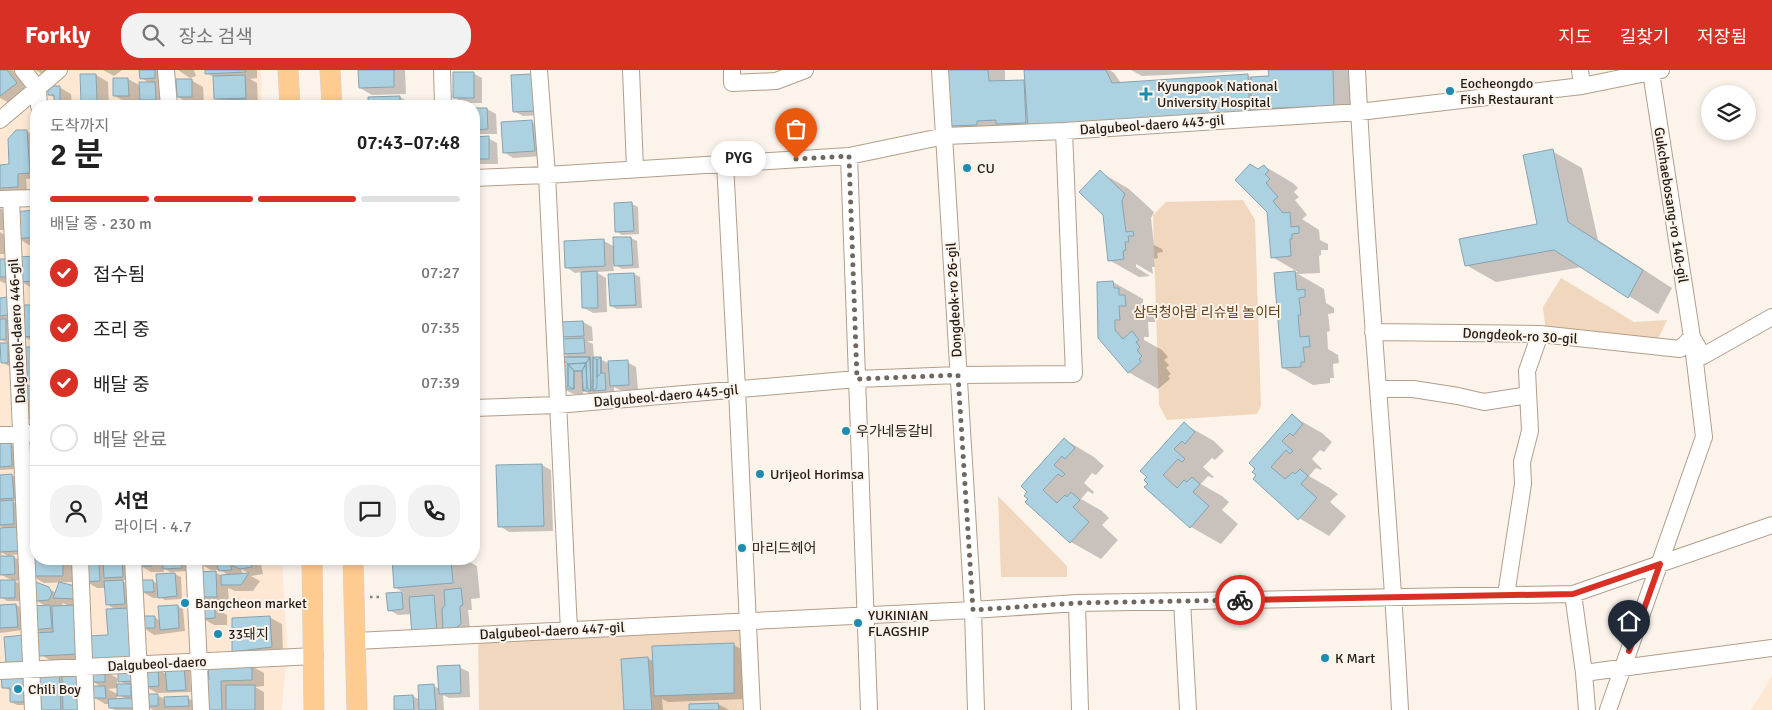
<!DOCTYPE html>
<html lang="ko">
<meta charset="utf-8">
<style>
body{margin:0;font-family:Signika,"Noto Sans KR",sans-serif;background:#f2f2f2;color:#222;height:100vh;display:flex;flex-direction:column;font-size:19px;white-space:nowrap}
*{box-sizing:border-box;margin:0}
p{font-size:16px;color:#767676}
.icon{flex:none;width:28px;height:28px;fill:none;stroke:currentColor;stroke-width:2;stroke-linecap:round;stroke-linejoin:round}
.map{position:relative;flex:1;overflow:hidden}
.sheet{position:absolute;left:30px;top:30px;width:450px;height:465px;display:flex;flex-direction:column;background:#fff;border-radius:20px;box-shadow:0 2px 8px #0003}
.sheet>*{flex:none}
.buttons{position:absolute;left:1701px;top:15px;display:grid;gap:10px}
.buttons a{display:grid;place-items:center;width:55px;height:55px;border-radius:50%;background:#fff;box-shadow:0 2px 8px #0003;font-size:25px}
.pin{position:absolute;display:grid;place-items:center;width:42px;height:42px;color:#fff;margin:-51px -21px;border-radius:50% 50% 50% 0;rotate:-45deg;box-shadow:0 0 5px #0007}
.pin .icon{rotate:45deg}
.courier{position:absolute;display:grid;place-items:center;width:50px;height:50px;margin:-25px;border:4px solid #d93025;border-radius:50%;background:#fff;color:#222;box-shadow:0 1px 6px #0007}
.bubble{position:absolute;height:35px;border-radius:18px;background:#fff;box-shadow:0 2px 8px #0003;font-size:16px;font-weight:600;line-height:35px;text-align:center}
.headline em{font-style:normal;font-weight:600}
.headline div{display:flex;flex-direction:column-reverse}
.headline{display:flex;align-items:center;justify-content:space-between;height:85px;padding:0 20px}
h1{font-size:32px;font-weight:600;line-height:38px}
.bar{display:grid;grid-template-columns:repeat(4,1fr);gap:8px 5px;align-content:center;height:60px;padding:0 20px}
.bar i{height:6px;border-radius:4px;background:#e0e0e0}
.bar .selected{background:#d93025}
.bar p{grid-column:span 4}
.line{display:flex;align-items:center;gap:12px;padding:0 20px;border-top:1px solid #e0e0e0}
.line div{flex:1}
.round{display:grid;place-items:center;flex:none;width:52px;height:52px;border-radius:20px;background:#f2f2f2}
ol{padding:0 20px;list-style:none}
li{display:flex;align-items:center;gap:15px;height:55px}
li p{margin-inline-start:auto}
li .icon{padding:5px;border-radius:50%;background:#d93025;color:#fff;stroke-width:4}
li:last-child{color:#767676}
li i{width:28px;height:28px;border:2px solid #e0e0e0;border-radius:50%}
header{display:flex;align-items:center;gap:30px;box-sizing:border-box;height:70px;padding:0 25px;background:#d93025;color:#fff}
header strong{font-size:24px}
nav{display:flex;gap:28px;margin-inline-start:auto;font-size:18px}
.search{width:350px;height:45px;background:#f2f2f2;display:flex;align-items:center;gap:12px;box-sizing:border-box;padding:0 18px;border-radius:20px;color:#767676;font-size:19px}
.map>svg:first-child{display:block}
.built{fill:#fee8d3}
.green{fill:#f1d7bd}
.shadow{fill:#0003;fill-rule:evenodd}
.building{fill:#acd1e1;stroke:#87a3b0}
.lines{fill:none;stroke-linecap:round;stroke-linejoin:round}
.minor-casing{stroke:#b29e8a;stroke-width:18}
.major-casing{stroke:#d3d2d0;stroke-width:21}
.path{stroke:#887f78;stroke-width:2.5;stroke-dasharray:2.5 4;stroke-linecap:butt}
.minor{stroke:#fff;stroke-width:16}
.major{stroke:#fecb91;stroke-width:20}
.done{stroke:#706760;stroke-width:5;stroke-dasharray:0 9}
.route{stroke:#d93025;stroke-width:6}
.poi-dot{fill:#1d8cb1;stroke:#fcf3eb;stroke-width:2}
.labels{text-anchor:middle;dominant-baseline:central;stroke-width:4;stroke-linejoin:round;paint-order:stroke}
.poi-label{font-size:14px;fill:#241c15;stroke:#fcf3eb;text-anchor:start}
.street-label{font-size:14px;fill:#241c15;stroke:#fcf3eb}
.park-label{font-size:14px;fill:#644016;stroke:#fcf3eb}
</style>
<header>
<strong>Forkly</strong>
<div class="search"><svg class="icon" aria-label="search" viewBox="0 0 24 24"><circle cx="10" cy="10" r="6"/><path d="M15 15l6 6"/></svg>장소 검색</div>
<nav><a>지도</a><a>길찾기</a><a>저장됨</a></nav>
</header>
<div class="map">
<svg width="1772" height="640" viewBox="0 0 1772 640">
<rect width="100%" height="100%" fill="#fcf3eb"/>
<path class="built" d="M0,0h261l1,36h-226v453h246l5,87 -5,64h-282z
M1772,606v34h-21z"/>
<path class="green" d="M1243,130l12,20 6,186 -4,8 -90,6 -8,-15 -6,-190 13,-13z
M1561,208l73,44 33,-2 -9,19 -112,-5 -3,-27z
M998,426l69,70v11h-66z
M748,551l4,89h-273l-1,-75z"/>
<path class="shadow" d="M0,0h13l15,20 -17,14 -11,-6z
M35,0h32l-10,8 -9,-1z
M103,0h19l-8,6z
M140,0h26l1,14 -10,1 10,5 1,16h-36l18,-1 -9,-6v3l-14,1 -12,-7 13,-17 13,7 9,-3 -9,-5z
M178,0h16l2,6 -6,2z
M206,0h51v8l-7,1 7,4 1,21h-5l3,2h-49v-4h13l-5,-4 -1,-21 -8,-4z
M360,0h45l1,24 -34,1 -12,-7z
M949,0h56v12l18,-1 3,2 -1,-13h85l4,3 7,10 126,-8 6,3 17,-1v-7l-128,6 -11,-6h216l2,1 2,44 -382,21 -18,-10z
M473,3l9,5v25h-18l-10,-6z
M96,5l12,7 1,24h-19l-8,-5z
M532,5l11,40 -20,1 -9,-5z
M191,10l12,7 1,16 -14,1 -12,-7z
M59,17l12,7 1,12h-29v-5l9,-1 4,2v-4l-7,-3z
M400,27l12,7v2h-43v-8z
M474,39h13l9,5 1,20h-23z
M532,52l9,5 2,29 -30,2 -9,-6z
M26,61l10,5v42l-10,1 1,13 -27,1v-27l11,-1z
M474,68h14l9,5 1,21h-21l-3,-2z
M1552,81l30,17 16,72 74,48 -14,26 -76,-47 -86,15 -30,-17 72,-41z
M1264,96l29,17 5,5 -4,4 5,5 -4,3 12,15 -5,4 17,11 1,10 8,4v6h-7v5l-2,1 1,17 -22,1 26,15 2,14 8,5v5l-6,1 2,17 -3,1 1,17 10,6 1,8 -6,1 1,14h-4v5l-17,2 -30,-17 -8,-94 23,-2 -26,-15 -4,-46 -10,-40z
M1100,102l29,17 25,23 -3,6 3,27 8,4 1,3 -6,1 1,5 -4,1 1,8h-3l1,7 -17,-10v3l14,9 -11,1 -30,-17z
M632,134l6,3 1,27 -17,1 -6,-4z
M0,138l6,4v18h-6z
M36,141v33l-7,1 -12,-7 -1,-25z
M0,162l6,4 1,18h-7z
M631,168l6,3 2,27 -17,1 -9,-5 1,7 -18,1 10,6 1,34 -14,1 -9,-5 -2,-36 -7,1 -9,-6 38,-26 11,6 -1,-8z
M36,187v31h-4l-14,-8v3h-14l-4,-2v-21h5l14,8z
M634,204l6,3 2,31 -25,1 -6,-3z
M1113,212l30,17v4l5,3v3l7,4v9h-7l1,15h-5v3l18,10 6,7 -4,3 5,5 -3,3 5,6 -3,2 2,3 -12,10 -30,-17 -28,-35z
M0,229h7l12,7h13l4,2v35l-14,-7 -8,33 -12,-7v-5l-2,-2v-11h9l-9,-5z
M583,252l9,5 1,14h-6l6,3 1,15h6l10,5 17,-2 9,5 2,23h-18l-6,-3v8h-10l-4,-2v3h-7l-10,-6v4h-10l-9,-5 7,-31 -8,-4 5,-14 -6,-4z
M34,278l2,1v36l-12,-7z
M36,317v36l-10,-6 -1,-29z
M1292,346l30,17 10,9 -8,10 -4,-2 -8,9 10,10 -1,1 -5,-2 -7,8 21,12 8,6 -8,8 16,14 -17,20 -30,-18 -45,-39z
M1184,354l30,17 10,10 -9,9 -3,-2 -9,9 11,10 -1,1 -5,-2 -7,8 21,12 7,6 -7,8 16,14 -17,20 -30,-17 -45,-40z
M36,368v86l-6,-3 -1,-20 5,-16 -7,-4 8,-16 -8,-5z
M1064,369l30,18 10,9 -8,9 -4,-2 -8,10 10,9 -1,2 -5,-3 -7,8 21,12 7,7 -7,7 16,15 -17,19 -30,-17 -45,-40 3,-3v-7z
M0,374h10l6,3 2,22 -18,1z
M542,395l9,5 2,61 -44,1 -9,-6z
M12,405l6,4 1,22h-7l6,3 2,22 -6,1 8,5 2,22 -14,1 16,9v16l-12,1 7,3 -1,17h-13l-6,-4 12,-16 -13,-7v-16l10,-1 -9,-5 1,3h-2v-25l5,-1 -5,-3v-24h2l-2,-1v-25z
M30,455h6v19l-5,-3z
M31,476h5v13h38l1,23 -31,1 -12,-7z
M84,489h43l1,21h-7l8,5 14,31 11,1 7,4 16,-15 6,3 2,22 -31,4 -10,-7 -53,27v5l-38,2 -13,-8 3,-20 -9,-5 12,-23 -11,-6 14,-11 7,4 18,-6 16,50 19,-1 7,-26 -9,-6 -1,-16h-9l-12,-7 7,-16zM63,533l6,3 -8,1z
M139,489h19l6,3 -1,-3h24v12l-16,1 10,5 1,22 -17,1 -4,-2h-8l-12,-7 12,-10 5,3 16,-10 -11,-6 1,4h-13l-12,-7z
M198,489h62l3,15 -12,2 9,5 -7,10h-18l-7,-3 1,15h-17l-12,-7 16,-23 7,3h7l-10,-6h-9l-12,-7zM241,499l9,5 -7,1z
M393,489h71l13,7 3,32 -9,1 1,11h-4l2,19 -22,11 -36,-26 -14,1 -9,-5 -1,-16 16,-1 -8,-5z
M16,535l6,3 1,22 -23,3v-27z
M215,538l12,7v10h-13l-12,-7z
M269,547l13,7 1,30 -38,4 -12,-7z
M734,575l12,7v47l-78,3 -6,-3 1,11h-37l22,-52 6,4z
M251,596l13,7v13l-9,1 9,5v18h-58l4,-29z
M184,597l6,4 1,21 -34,1 -13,-7 -1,9h14l9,5 22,-2 12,7v5h-47l-8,-5 -1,5h-29l-5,-3v-3h-5l-12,-7 9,-10 -9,-5 12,-11 12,7v7h10l-7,-4 38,-12 9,6zM118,618l1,7 -11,-6zM117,624l9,5 -9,1z
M459,597l10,5 1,25 -21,1 -6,-3 1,15h-48l17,-14 7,4 14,-14 6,3z
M58,604l5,2 25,34h-51z
M23,605l7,30h-13l-6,-3v-11l-8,-4z
M718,634l11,6h-38z"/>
<path class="building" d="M0,0h7l10,13 -17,13z
M139,0h16v8l-15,1z
M205,0h40l1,2 -41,2z
M358,0h36v17l-35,1z
M947,0h41l1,11 35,-1 2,43 -30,1v-4l-19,1v4l-27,1z
M1024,0h82l6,13 136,-9 2,40 -222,14z
M1268,0h65l1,36 -83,3v-32l18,-1z
M453,2h21v26h-21z
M80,4h16l1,28h-16z
M532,4l2,37 -21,1 -2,-37z
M245,5l1,23 -32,1 -1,-23z
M113,8h15l1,18h-16z
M176,9h16v18h-15z
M139,12h16l1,18h-16z
M48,16h12v18h-6v-9h-6z
M400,26v10h-32v-9z
M246,29l1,7h-41v-5z
M474,38h13l1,21 -14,1z
M532,50l3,31 -32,2 -2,-31z
M16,60h11l3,43 -12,1v13l-18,1v-23l9,-1 -1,-25z
M489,66v23h-15v-22z
M1553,79l15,73 75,48 -15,28 -74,-48 -89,16 -6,-27 78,-15 -14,-69z
M1250,94l8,5 6,-4 5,6 -4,3 5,5 -4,4 12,14 -5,4 10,12 7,-1 1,15 8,-1v7l-7,1v5h-2l1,17 -20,2 -4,-46 -32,-32z
M1100,100l25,24 -3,7 4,31 7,-1 1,5h-6l1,6h-4l1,8 -3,1 1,8 -16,2 -5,-46 -24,-23z
M632,132l2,29 -19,1 -1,-29z
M36,140v27l-20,2 -2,-27z
M613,167h18l2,28 -19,1z
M604,169l1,27 -40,2 -1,-27z
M36,186v25l-18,1v-25z
M0,189h5l1,18h-6z
M597,201l1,37h-16l-1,-36z
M1295,201l2,19 8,-1v8l-6,1 2,17h-3l2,22 9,-1 1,11h-7l2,15h-4v5l-19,1 -8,-95z
M634,203l2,32 -26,1 -2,-32z
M1113,211l1,7h5v7h6l1,11h-7l1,14h-5v10l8,9 9,-8 7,9 -3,2 4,5 -3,3 5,6 -3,3 2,3 -13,11 -30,-35 -1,-56z
M7,227l1,18 -8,1v-18z
M19,235h13l2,31 -13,1z
M0,249h6v20l-6,1z
M583,251l1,15 -23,1 -1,-15z
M584,268l1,15 -23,1 -1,-15z
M0,273h8v20h-7z
M21,277h13l2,31 -13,1z
M561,287h29l1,34h-8l-1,-20h-8v18h-12z
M561,287l7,7v22l-6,3z
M561,287h29l-4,6 -18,1z
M590,287l1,34 -4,-3 -1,-25z
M593,287h8v16h4l1,17 -13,1z
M593,287l4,3v28l-4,3z
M601,287v16l-4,4v-17z
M628,290l1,25 -19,1 -2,-25z
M586,293l1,25 -4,3 -1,-20z
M586,293l-4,8h-8l-6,-7z
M568,294l6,7v18l-6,-3z
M23,316h13v32h-11z
M1292,344l11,10 -10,12 -3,-3 -8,8 11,10 -3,3 -4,-4 -15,17 14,12 8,-7 2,2 5,-5 8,7 -7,8 16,14 -19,22 -45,-41 3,-4 -4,-3 3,-3 -6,-6z
M1184,352l11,10 -10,12 -3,-3 -8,8 11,10 -3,3 -4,-3 -15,16 14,13 7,-8 3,2 5,-5 8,7 -7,8 16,14 -19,22 -46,-41 4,-3 -4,-4 3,-3 -7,-6z
M24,367h12v23l-10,1z
M1064,368l11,10 -10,11 -3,-3 -8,9 11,9 -3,3 -4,-3 -15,16 14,13 8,-8 2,2 4,-5 9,8 -7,7 16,15 -19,21 -45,-41 3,-3 -4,-3 3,-4 -6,-6z
M11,372l1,24 -12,1v-24z
M25,394h11v17l-10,1z
M542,394l2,62 -46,1 -2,-62z
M12,404l2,24 -14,1v-24z
M27,414h9v18h-9z
M13,430l1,24 -14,1v-24z
M28,433h8v18h-7z
M17,457l1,24 -18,1v-24z
M30,475h6v14h27v17h-33z
M0,486h14l1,18 -15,1z
M103,489h19l1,18 -19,1z
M138,489h14v7h-14z
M162,489h19l1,9 -19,1z
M197,489h32l3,11 -13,1 -3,-8 -18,1z
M231,489h19l2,8 -12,2 -7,-3z
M392,489h59l2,24 -59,5z
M99,493l1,18 -16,1 -1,-18z
M216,501l1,26h-18l-1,-25z
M175,503l2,23 -19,2 -2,-24z
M249,503l-8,12h-20v-10z
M0,510h15v18h-15z
M123,510l2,24 -19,1 -2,-24z
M139,510h14l1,12h-15z
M33,511l16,6 3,6 -3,7 -15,1z
M59,512l16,4 1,13 -23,-1z
M461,518l2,17 -3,1 1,18 -7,5 -11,1 -1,-21 3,-4 -1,-15z
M402,522l1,17 -15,2 -2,-18z
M434,525l3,38 -25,2 -3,-38z
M16,534l2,23 -18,1v-23z
M50,535l2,23 -19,2 -2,-24z
M77,535l2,49 -39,2 -7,-4v-19l20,-1 -1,-26z
M178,535l1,23 -19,2 -2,-24z
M215,536v12l-14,1v-12z
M131,538l3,49 -40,2 -6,-4 -1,-19 21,-1 -2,-26z
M141,546h14v12h-14z
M270,546l2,31 -40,5v-34z
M25,565l2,26 -21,2 -2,-26z
M734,573v50l-80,3 -2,-50z
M648,587l4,53h-28l-3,-51z
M252,594v16l-31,1 1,29h-18l-1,-30h6l-1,-14z
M460,595l1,28 -22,1 -2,-28z
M184,596l2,24 -19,1 -2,-24z
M158,598l1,18 -16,1 -1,-18z
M132,599v12l-14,1v-12z
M91,600h14v12h-14z
M59,602l2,38h-25l-2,-29 7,-8z
M1,604h22l1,28h-14v-14h-8z
M62,605h19l1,35h-19z
M117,614h14v12h-14z
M434,614l2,26h-17l-1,-25z
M226,615h29v25h-29z
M91,616h14l1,12h-14z
M144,624h14v12h-14z
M413,625l1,15h-20v-14z
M188,626l1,10 -24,1 -1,-10z
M133,628v10h-24l-1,-9z
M718,633l1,7h-30v-6z"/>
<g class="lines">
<defs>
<path id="minor" d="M23,0l15,19 1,17
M166,0l3,36
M442,0l1,36
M539,0l8,105 22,455
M631,0l4,98
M732,0v13l44,-2 29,-11
M940,0l33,540 3,100
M1357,0c10,214 32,426 43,640
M1580,0l2,16
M0,50l59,-50
M849,86l20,554
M725,93l12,226 15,321
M474,108l73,-3 302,-19 96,-20 119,-5 295,-19 223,-26 79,-16
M0,129l36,-1
M11,129l22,511
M1373,262l167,2 140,15 12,-12
M1693,269l10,17 69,-39
M1378,319h35l45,7 26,6 44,-7
M474,338l83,-3 300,-26 101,-4 116,-1 -10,-243
M0,365l36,-2
M80,489l6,151
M133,489l8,151
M194,489l7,151
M1573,524l11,79 3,37
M1506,525l17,-111 -1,-22 8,-31 -3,-60 13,-37
M1182,531l6,109
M1077,533l3,107
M356,571l617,-31 104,-7 496,-9 199,-69
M0,601l315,-15
M1584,603l188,-25
M1608,640l96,-273 -12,-100 -41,-265"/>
<path id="major" d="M288,0l2,36
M330,0l2,36
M312,489l2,151
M353,489l4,151"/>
</defs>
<use href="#minor" class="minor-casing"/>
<use href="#major" class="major-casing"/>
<path class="path" d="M370,527h10"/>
<use href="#minor" class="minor"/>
<use href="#major" class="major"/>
</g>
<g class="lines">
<path class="done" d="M796,89l53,-3 8,223 101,-4 15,235 104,-7 163,-3"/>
<path class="route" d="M1240,530l333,-6 87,-30 -31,87"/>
</g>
<g class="poi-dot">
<circle cx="1450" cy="21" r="5"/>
<path d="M1143.5 16.5h5v5h5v5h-5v5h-5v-5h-5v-5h5z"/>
<circle cx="967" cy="98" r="5"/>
<circle cx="846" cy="361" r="5"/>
<circle cx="760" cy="404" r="5"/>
<circle cx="742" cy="478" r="5"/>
<circle cx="185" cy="533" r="5"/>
<circle cx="858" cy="553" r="5"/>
<circle cx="218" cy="564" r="5"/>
<circle cx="1325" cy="588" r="5"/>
<circle cx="18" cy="619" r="5"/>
</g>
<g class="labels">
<g class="poi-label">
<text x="1460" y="13">Eocheongdo<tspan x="1460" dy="16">Fish Restaurant</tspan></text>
<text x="1157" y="16">Kyungpook National<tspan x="1157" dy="16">University Hospital</tspan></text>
<text x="977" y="98">CU</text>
<text x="856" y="361">우가네등갈비</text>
<text x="770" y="404">Urijeol Horimsa</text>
<text x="752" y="478">마리드헤어</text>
<text x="195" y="533">Bangcheon market</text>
<text x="868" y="545">YUKINIAN<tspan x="868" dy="16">FLAGSHIP</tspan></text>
<text x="228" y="564">33돼지</text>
<text x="1335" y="588">K Mart</text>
<text x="28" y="619">Chili Boy</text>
</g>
<g class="street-label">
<text transform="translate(1152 55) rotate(-4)">Dalgubeol-daero 443-gil</text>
<text transform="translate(1671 135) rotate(81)">Gukchaebosang-ro 140-gil</text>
<text transform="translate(954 230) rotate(-93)">Dongdeok-ro 26-gil</text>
<text transform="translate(17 261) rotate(-93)">Dalgubeol-daero 446-gil</text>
<text transform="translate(1520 266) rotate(3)">Dongdeok-ro 30-gil</text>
<text transform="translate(666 326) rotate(-5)">Dalgubeol-daero 445-gil</text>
<text transform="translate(552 561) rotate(-3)">Dalgubeol-daero 447-gil</text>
<text transform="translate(157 594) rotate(-3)">Dalgubeol-daero</text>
</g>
<g class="park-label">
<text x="1207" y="242">삼덕청아람 리슈빌 놀이터</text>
</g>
</g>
</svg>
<div class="buttons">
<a><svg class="icon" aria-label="layers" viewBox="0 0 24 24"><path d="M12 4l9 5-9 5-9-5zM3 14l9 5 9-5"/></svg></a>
</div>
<div class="pin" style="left:796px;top:89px;background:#ea580c"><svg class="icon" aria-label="bag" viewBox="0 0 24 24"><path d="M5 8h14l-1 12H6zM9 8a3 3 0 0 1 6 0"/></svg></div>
<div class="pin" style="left:1629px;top:581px;background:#1f2937"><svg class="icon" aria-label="home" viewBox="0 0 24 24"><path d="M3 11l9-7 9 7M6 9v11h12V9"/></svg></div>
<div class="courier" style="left:1240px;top:530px"><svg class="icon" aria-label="bike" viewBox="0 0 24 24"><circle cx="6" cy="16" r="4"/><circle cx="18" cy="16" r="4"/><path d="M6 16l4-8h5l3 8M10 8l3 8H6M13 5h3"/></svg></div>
<div class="bubble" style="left:711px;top:71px;width:55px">PYG</div>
<section class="sheet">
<div class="headline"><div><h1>2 분</h1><p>도착까지</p></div><em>07:43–07:48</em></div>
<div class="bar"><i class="selected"></i><i class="selected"></i><i class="selected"></i><i></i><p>배달 중 · 230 m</p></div>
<ol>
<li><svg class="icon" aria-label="check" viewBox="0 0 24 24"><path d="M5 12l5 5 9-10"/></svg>접수됨<p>07:27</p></li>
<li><svg class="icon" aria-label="check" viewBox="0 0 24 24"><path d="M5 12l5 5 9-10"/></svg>조리 중<p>07:35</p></li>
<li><svg class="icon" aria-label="check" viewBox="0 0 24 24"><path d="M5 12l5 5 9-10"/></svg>배달 중<p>07:39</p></li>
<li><i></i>배달 완료</li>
</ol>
<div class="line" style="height:90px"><a class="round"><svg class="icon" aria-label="person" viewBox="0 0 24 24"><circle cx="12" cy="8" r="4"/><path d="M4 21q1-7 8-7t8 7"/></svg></a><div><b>서연</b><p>라이더 · 4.7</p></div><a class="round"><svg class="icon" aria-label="chat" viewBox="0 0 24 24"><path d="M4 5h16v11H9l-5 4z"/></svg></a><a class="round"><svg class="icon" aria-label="phone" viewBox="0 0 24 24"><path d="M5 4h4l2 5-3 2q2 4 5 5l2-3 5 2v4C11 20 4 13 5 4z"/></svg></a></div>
</section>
</div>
